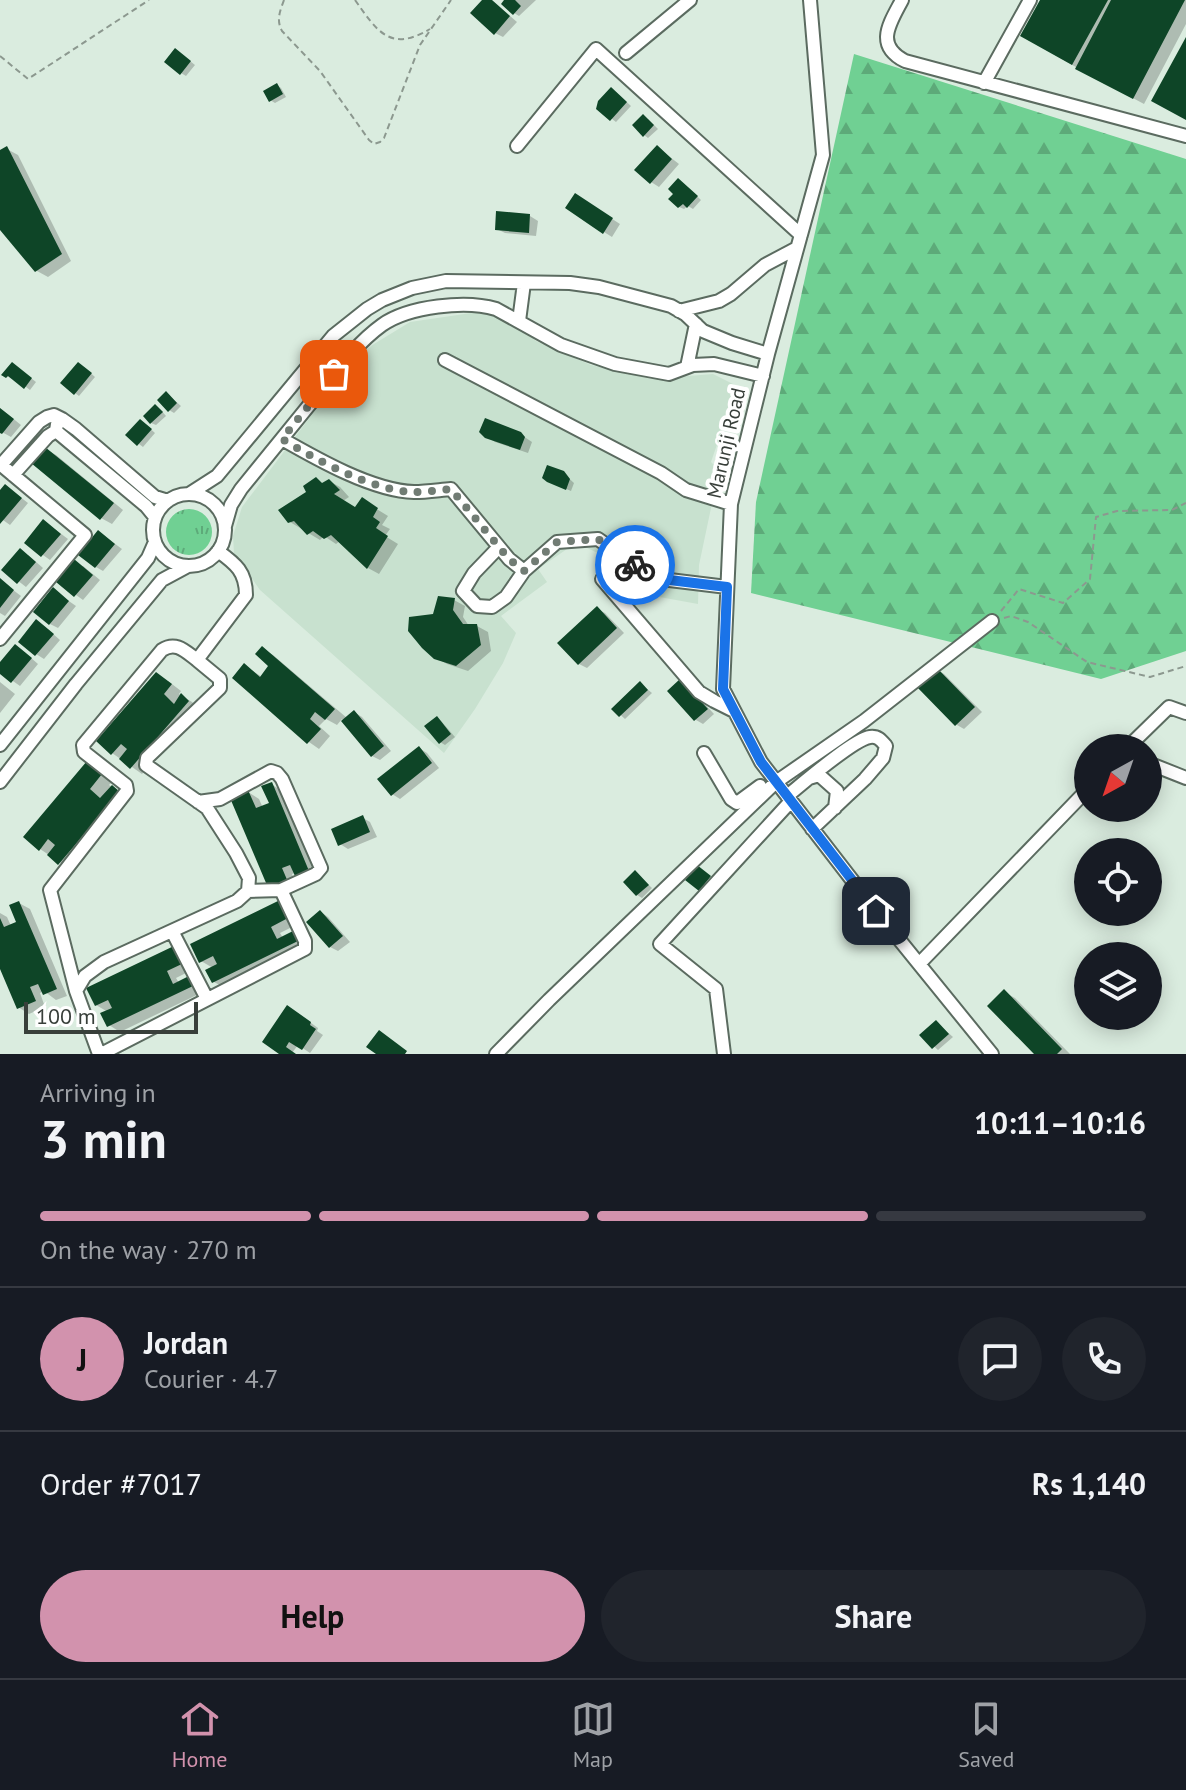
<!DOCTYPE html>
<meta charset="utf-8">
<style>
body{margin:0;font-family:"PT Sans",sans-serif;background:#20242c;color:#f1f3f6;height:100vh;display:flex;flex-direction:column;font-size:30px;white-space:nowrap}
*{box-sizing:border-box;margin:0}
p{font-size:26px;color:#9ea1a6}
.icon{flex:none;width:44px;height:44px;fill:none;stroke:currentColor;stroke-width:2;stroke-linecap:round;stroke-linejoin:round}
.map{position:relative;height:1054px;overflow:hidden}
.drawer{display:flex;flex-direction:column;background:#171b24;flex:1}
.drawer>*{flex:none}
.needle{width:52px;rotate:220deg}
.fabs{position:absolute;left:1074px;top:734px;display:grid;gap:16px}
.fabs a{display:grid;place-items:center;width:88px;height:88px;border-radius:50%;background:#171b24;box-shadow:0 4px 20px #0003;font-size:40px}
.scale{position:absolute;left:24px;bottom:20px;width:174px;box-sizing:border-box;padding-left:8px;border:4px solid #383f3a;border-top:0;font-size:22px;line-height:28px;white-space:nowrap;color:#383f3a;-webkit-text-stroke:6px #fff;paint-order:stroke}
.pin{position:absolute;display:grid;place-items:center;width:68px;height:68px;color:#fff;margin:-34px;border-radius:16px;box-shadow:0 4px 12px #0006}
.courier{position:absolute;display:grid;place-items:center;width:80px;height:80px;margin:-40px;border:6px solid #1a73e8;border-radius:50%;background:#fff;color:#222;box-shadow:0 2px 10px #0007}
.summary em{font-style:normal;font-weight:700}
.summary div{display:flex;flex-direction:column-reverse}
.summary{display:flex;align-items:center;justify-content:space-between;height:136px;padding:0 40px}
h1{font-size:52px;font-weight:700;line-height:60px}
.bar{display:grid;grid-template-columns:repeat(4,1fr);gap:12px 8px;align-content:center;height:96px;padding:0 40px}
.bar i{height:10px;border-radius:6px;background:#363941}
.bar .selected{background:#d292ad}
.bar p{grid-column:span 4}
.line{display:flex;align-items:center;gap:20px;padding:0 40px;border-top:2px solid #363941}
.line div{flex:1}
.round{display:grid;place-items:center;flex:none;width:84px;height:84px;border-radius:42px;background:#20242c}
.primary-button{display:flex;gap:16px;margin-top:auto;padding:16px 40px}
.primary-button a{flex:1;height:92px;border-radius:48px;background:#d292ad;color:#111;font-size:32px;font-weight:700;line-height:92px;text-align:center}
.primary-button a+a{background:#20242c;color:#f1f3f6}
.dock{display:flex;justify-content:space-around;align-items:center;height:112px;border-top:2px solid #363941;background:#171b24;font-size:22px;color:#9ea1a6}
.dock a{display:grid;justify-items:center;gap:4px}
.dock .selected{color:#d292ad}
.map>svg:first-child{display:block}
.built{fill:#c8e1cf}
.grass{fill:url(#grass-tufts)}
.forest{fill:url(#forest-firs)}
.shadow{fill:#0003}
.building{fill:#0e4527}
.lines{fill:none;stroke-linecap:round;stroke-linejoin:round}
.minor-casing{stroke:#5b6b60;stroke-width:16}
.path{stroke:#8c988f;stroke-width:2;stroke-dasharray:6 4;stroke-linecap:butt}
.minor{stroke:#fff;stroke-width:12}
.done{stroke:#717c74;stroke-width:8;stroke-dasharray:0 14.4}
.route{stroke:#1a73e8;stroke-width:10}
.labels{text-anchor:middle;dominant-baseline:central;stroke-width:8;stroke-linejoin:round;paint-order:stroke}
.street-label{font-size:20px;fill:#383f3a;stroke:#fff}
</style>
<div class="map">
<svg width="1186" height="1054" viewBox="0 0 1186 1054">
<defs>
<pattern id="grass-tufts" width="24" height="20" patternUnits="userSpaceOnUse" patternTransform="scale(2)"><rect width="24" height="20" fill="#70d093"/><path d="M3 7l-1-3M5 7V3M7 7l1-3M15 17l-1-3M17 17v-4M19 17l1-3" fill="none" stroke="#5daa79"/></pattern>
<pattern id="forest-firs" width="22" height="20" patternUnits="userSpaceOnUse" patternTransform="scale(2)"><rect width="22" height="20" fill="#70d093"/><path d="M5 1l3.5 6h-7zM16 11l3.5 6h-7z" fill="#5daa79"/></pattern>
</defs>
<rect width="100%" height="100%" fill="#daecdf"/>
<path class="built" d="M478,312l31,8 27,21 55,24 60,14 62,-5 24,12 -26,76 8,8 -20,95 -1,39 -44,-8 -16,-9 -12,-9 -24,-23 -17,-8 -18,2 -29,20 9,13 -46,34 15,17 -13,30 -28,46 -31,44 -184,-163 -26,-37 -1,-17 9,-29 112,-148 20,-15 36,-22z"/>
<path class="grass" d="M166 532a23 23 0 1 1 46 0a23 23 0 1 1-46 0Z"/>
<path class="forest" d="M854,54l332,105v492l-85,28 -350,-86 5,-91z"/>
<path class="shadow" d="M484,0l10,2 23,20 -14,15 -8,-4z
M507,0h29l-17,16 -5,-3z
M1042,0h144v24l-42,80 -56,-30 -66,-38z
M180,53l15,12 -9,11 -5,-3z
M277,85l4,3 5,9 -11,6 -5,-3z
M616,92l15,14 -15,16 -18,-14z
M648,119l10,10 -10,9 -4,-3z
M657,147l22,17 -20,23 -8,-5z
M7,149l11,6 53,106 -23,16 -11,-6 -37,-44v-74z
M683,183l18,17 -8,9 -5,-3 -4,3 -5,-2z
M583,200l37,24 -8,13 -8,-5z
M530,216l8,5 -2,15 -31,-3 -8,-4z
M17,367l19,15 -6,8 -17,-13 -1,2 -8,-5z
M84,367l11,10 -16,19 -4,-3z
M166,393l15,13 -7,7 -5,-3z
M0,408l21,17 -10,12 -11,-6z
M160,409l6,7 -10,9 -5,-2z
M145,424l10,9 -12,14 -4,-3z
M520,434l12,8 -4,11 -33,-11 -9,-6z
M45,449l11,6 67,55 -11,14 -11,-6z
M563,473l11,10 -3,8 -16,-7z
M316,480l8,4 5,-3 11,6 9,10 -6,4 13,8 6,-9 26,16 -6,9 8,4 -5,7 13,8 -19,30 -11,-6 -28,-27 -4,3 -12,-8 -4,4 -30,-18z
M6,486l22,17 -18,22 -10,-7v-25z
M44,521l24,18 -18,21 -24,-17z
M99,532l23,17 -19,22 -7,-4z
M28,555l15,13 -17,19 -22,-17z
M83,566l17,14 -17,20 -25,-18z
M0,580l21,16 -16,20 -5,-3z
M53,590l23,16 -18,22 -8,-4z
M454,600l11,6 -2,11 6,9h8l11,6 3,19 -23,20 -21,-7 -12,-7v-41z
M597,609l8,4 19,20 -37,35 -8,-4z
M44,626l16,14 -16,19 -8,-5z
M262,649l11,6 74,63 7,-6 8,5 29,34 -11,9 -8,-4 -30,-37 -5,6 -11,-6 -7,7 11,10 -11,13 -10,-7 -75,-64 11,-12 17,11 9,-11z
M23,651l15,13 -18,22 -20,-14v-7z
M936,669l8,5 38,38 -18,17 -7,-4 -38,-39z
M168,681l13,10 -2,3 13,8 6,6 -56,66 -30,-21z
M0,682l15,12 -15,19z
M641,684l11,9 -27,26 -11,-10z
M688,686l26,28 -11,10 -7,-4 -26,-29z
M437,718l4,3 14,16 -10,8 -5,-3z
M419,748l8,5 12,15 -39,31 -8,-5z
M99,770l13,12 -3,3 21,14 -60,70 -30,-20z
M271,784l11,7 37,86 -11,4 -12,-8 -4,1 6,14 -16,7 -34,-103 11,7 4,9 8,-4z
M363,818l7,4 7,15 -29,12 -8,-5z
M636,873l16,15 -10,10 -5,-3z
M280,902l18,22 -18,9 3,5 10,-5 11,7 4,7 -83,41 -11,-6 -1,-14 -12,-7z
M19,903l11,6 37,87 -11,4 -12,-9 -4,2 5,14 -16,7 -11,-7 -18,-43v-51l7,4 4,9 8,-3z
M321,912l7,5 22,25 -12,9 -8,-4 -21,-25z
M176,947l18,22 -18,9 3,5 10,-5 14,14 -83,40 -11,-7 -1,-13 -12,-7z
M1004,992l11,6 55,56h-33z
M296,1012l22,16 -1,3 6,4 -13,18 -12,-8 -6,8 2,1h-12z
M936,1022l17,15 -15,13 -16,-15z"/>
<path class="building" d="M482,0h10l18,16 -16,19 -24,-22z
M504,0h11l6,6 -8,9 -12,-11z
M1040,0h68l-36,65 -52,-29z
M1111,0h74l-52,99 -58,-30z
M1186,37v83l-35,-19z
M175,48l16,13 -11,14 -16,-13z
M277,83l6,11 -14,8 -6,-11z
M611,87l16,15 -17,19 -14,-12 2,-8z
M643,114l11,11 -11,12 -11,-12z
M657,145l15,14 -22,25 -16,-14z
M7,146l55,108 -27,18 -35,-42v-80z
M678,178l20,18 -11,12 -4,-4 -5,4 -10,-9 5,-5 -5,-5z
M575,193l38,25 -10,16 -38,-26z
M496,211l34,3 -1,19 -34,-3z
M12,362l20,16 -8,11 -16,-13 -2,2 -5,-3z
M78,362l14,11 -18,22 -14,-12z
M166,391l11,12 -9,9 -11,-12z
M155,404l8,8 -13,12 -7,-8z
M0,408l14,11 -12,15 -2,-1z
M485,418l36,14 4,5 -5,13 -35,-12 -6,-6z
M140,419l12,10 -15,17 -12,-11z
M45,447l69,56 -14,17 -69,-57z
M547,465l17,6 6,8 -4,11 -19,-8 -5,-4z
M316,477l6,6 7,-4 11,11 -6,4 21,13 7,-10 16,11 -5,9 7,5 -4,6 12,8 -21,33 -36,-34 -7,4 -11,-8 -6,4 -13,-14 -6,2 -10,-13 28,-18 -3,-6z
M5,484l17,14 -22,26v-34z
M43,519l18,15 -20,23 -17,-14z
M98,530l17,14 -20,24 -17,-13z
M20,548l16,14 -19,22 -16,-14z
M74,559l19,16 -19,22 -18,-15z
M0,578l14,12 -14,18z
M53,587l16,14 -20,24 -16,-13z
M438,596l17,2 -2,12 10,14h14l4,21 -25,21 -22,-7 -12,-11 -14,-17 1,-14 24,-3z
M597,606l20,22 -39,37 -21,-22z
M36,619l18,15 -19,22 -17,-14z
M15,644l17,14 -21,25 -11,-9v-12z
M262,646l73,63 -10,11 -10,-8 -5,7 11,10 -14,15 -75,-66 12,-15 16,14 8,-11 -13,-12z
M936,667l39,40 -20,19 -39,-40z
M156,672l16,12 -8,10 10,10 7,-11 8,8 -59,68 -11,-10 8,-10 -6,-5 -10,11 -15,-14z
M680,679l28,30 -14,12 -27,-30z
M640,681l8,9 -29,27 -8,-8z
M354,710l30,36 -13,11 -30,-36z
M437,716l14,18 -12,10 -15,-18z
M419,746l13,17 -41,33 -14,-17z
M87,761l15,13 -12,15 10,9 12,-13 8,7 -62,73 -11,-10 8,-10 -7,-6 -9,12 -16,-14z
M272,782l37,89 -14,5 -5,-11 -8,3 6,14 -19,8 -39,-92 18,-8 8,18 13,-5 -8,-17z
M363,815l7,17 -32,14 -7,-17z
M697,865l14,11 -12,15 -14,-11z
M635,870l14,15 -13,11 -13,-14z
M280,900l8,18 -17,9 6,12 16,-8 5,10 -86,42 -7,-13 12,-6 -4,-8 -14,7 -9,-19z
M19,901l38,88 -14,6 -5,-11 -8,3 6,14 -19,8 -17,-40v-51l4,9 12,-5 -7,-17z
M320,910l23,26 -14,12 -23,-26z
M176,945l8,18 -17,8 6,13 16,-8 4,10 -86,41 -7,-14 12,-5 -4,-8 -13,6 -9,-18z
M1004,989l58,60 -5,5h-23l-47,-48z
M287,1005l24,17 -1,3 6,4 -14,21 -13,-8 -3,5 10,7h-17l-17,-12z
M936,1020l13,14 -17,15 -13,-14z
M379,1030l28,21 -2,3h-29l-10,-7z"/>
<g class="lines">
<defs>
<path id="minor" d="M810,0l13,155 -55,199 -37,150 -8,185 38,73 115,149 116,143
M902,0c-12,23 -28,45 3,61l281,75
M626,53l64,-53
M984,83l46,-83
M517,146l79,-97 205,186
M679,311l40,-10 12,-7 34,-29 32,-17
M519,321l5,-38
M445,360l216,113 25,17 45,14
M687,367l9,-43
M56,431l90,75 9,11
M282,439c35,20 91,52 132,53 12,0 25,-2 37,-3l58,70 15,12 33,-29 41,-3 55,39 74,9
M0,464l85,71 -85,104
M1,465l38,-43 8,-5 7,-2 8,4 14,10 79,68 13,4
M13,475l35,-39 8,-5 1,-7
M189,494l28,-18 116,-140 34,-27 15,-9 30,-12 34,-7 124,2 29,4 72,19 14,8 18,17 29,12 36,11
M153 530a36 36 0 1 1 72 0a36 36 0 1 1-72 0Z
M225,526l6,-21 10,-16c26,-32 52,-64 78,-96 19,-24 38,-50 63,-68 27,-19 84,-25 114,-16l65,36 54,19 54,10 24,-9 21,-1 49,12
M499,547l-25,26 -11,18 14,15 15,1 14,-10 18,-26
M602,579l97,113 15,9 20,10
M0,745l148,-187 7,-16
M1127,748l42,-41 17,6
M704,753l27,46 6,4 23,-17
M1148,763l38,15
M809,778l10,-3 18,16 -2,17
M0,782l76,-98 86,-104 26,-14
M787,796c15,-12 67,-57 83,-59 8,-1 11,3 16,9l-3,12 -18,21 -53,50
M198,802l22,-3 51,-28 6,2 5,6 39,89 -5,6 -35,16 -33,1
M172,931l35,68
M919,964l169,-175
M76,991l-26,-101 77,-99 -1,-6 -42,-33 -1,-7 79,-95c14,-9 23,1 35,10
M99,1054l-23,-63 9,-15 19,-14 133,-61 11,-10 1,-13 -13,-25 -29,-45 -61,-43 1,-7 73,-70v-9l-23,-19 49,-65c0,-23 -10,-31 -28,-44
M101,1054l204,-105v-8l-24,-51
M496,1054l53,-54 227,-218 88,-61 128,-100
M724,1054l-8,-65 -56,-45 131,-143"/>
</defs>
<use href="#minor" class="minor-casing"/>
<path class="path" d="M284,0c-4,11 -8,20 -2,31l38,40 49,69 5,4 6,-2 4,-4 36,-93 31,-45
M355,0c22,31 35,53 75,29
M0,56l28,23 121,-79
M1001,611l18,-22 44,14 27,-24 6,-62 21,-6 55,-1 14,-7
M1004,618l7,-2 17,6 59,40 63,15 36,-11"/>
<use href="#minor" class="minor"/>
</g>
<g class="lines">
<path class="done" d="M334,374l-52,65c33,20 93,53 132,53 12,0 25,-2 37,-3l58,70 15,12 33,-29 41,-3 37,26"/>
<path class="route" d="M635,565l18,13 74,9 -4,102 38,73 115,149"/>
</g>
<g class="labels">
<g class="street-label">
<text transform="translate(726 443) rotate(-77)">Marunji Road</text>
</g>
</g>
</svg>
<div class="fabs">
<a><svg class="needle" viewBox="-14 -14 28 28"><path d="M0-13l5 13h-10z" fill="#e53935"/><path d="M0 13l5-13h-10z" fill="#9ea1a6"/></svg></a>
<a><svg class="icon" aria-label="locate" viewBox="0 0 24 24"><circle cx="12" cy="12" r="6"/><path d="M12 2v4M12 18v4M2 12h4M18 12h4"/></svg></a>
<a><svg class="icon" aria-label="layers" viewBox="0 0 24 24"><path d="M12 4l9 5-9 5-9-5zM3 14l9 5 9-5"/></svg></a>
</div>
<div class="scale">100 m</div>
<div class="pin" style="left:334px;top:374px;background:#ea580c"><svg class="icon" aria-label="bag" viewBox="0 0 24 24"><path d="M5 8h14l-1 12H6zM9 8a3 3 0 0 1 6 0"/></svg></div>
<div class="pin" style="left:876px;top:911px;background:#1f2937"><svg class="icon" aria-label="home" viewBox="0 0 24 24"><path d="M3 11l9-7 9 7M6 9v11h12V9"/></svg></div>
<div class="courier" style="left:635px;top:565px"><svg class="icon" aria-label="bike" viewBox="0 0 24 24"><circle cx="6" cy="16" r="4"/><circle cx="18" cy="16" r="4"/><path d="M6 16l4-8h5l3 8M10 8l3 8H6M13 5h3"/></svg></div>
</div>
<section class="drawer">
<div class="summary"><div><h1>3 min</h1><p>Arriving in</p></div><em>10:11–10:16</em></div>
<div class="bar"><i class="selected"></i><i class="selected"></i><i class="selected"></i><i></i><p>On the way · 270 m</p></div>
<div class="line" style="height:144px"><b class="round" style="background:#d292ad;color:#111">J</b><div><b>Jordan</b><p>Courier · 4.7</p></div><a class="round"><svg class="icon" aria-label="chat" viewBox="0 0 24 24"><path d="M4 5h16v11H9l-5 4z"/></svg></a><a class="round"><svg class="icon" aria-label="phone" viewBox="0 0 24 24"><path d="M5 4h4l2 5-3 2q2 4 5 5l2-3 5 2v4C11 20 4 13 5 4z"/></svg></a></div>
<div class="line" style="height:104px"><div>Order #7017</div><b>Rs 1,140</b></div>
<div class="primary-button"><a>Help</a><a>Share</a></div>
</section>
<nav class="dock">
<a class="selected"><svg class="icon" aria-label="home" viewBox="0 0 24 24"><path d="M3 11l9-7 9 7M6 9v11h12V9"/></svg>Home</a>
<a><svg class="icon" aria-label="map" viewBox="0 0 24 24"><path d="M3 6l6-2 6 2 6-2v14l-6 2-6-2-6 2zM9 4v14M15 6v14"/></svg>Map</a>
<a><svg class="icon" aria-label="saved" viewBox="0 0 24 24"><path d="M7 4h10v16l-5-4-5 4z"/></svg>Saved</a>
</nav>
